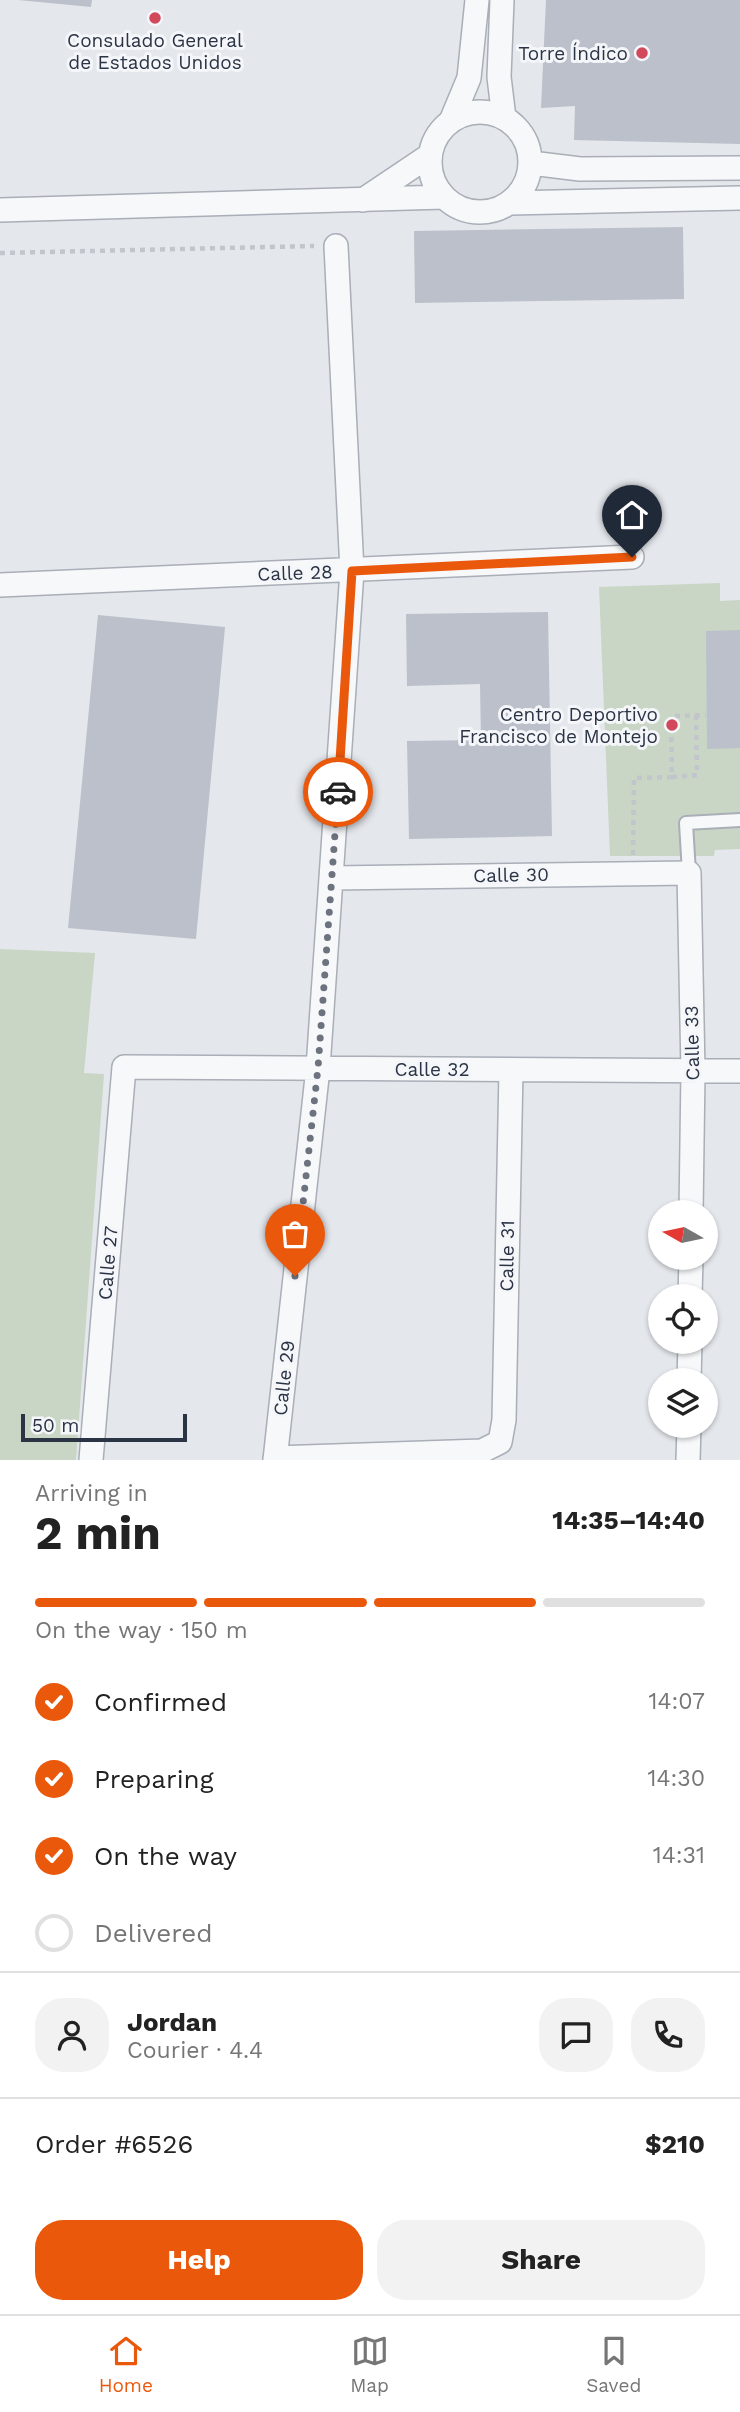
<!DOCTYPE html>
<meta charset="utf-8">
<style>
body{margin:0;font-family:"Work Sans",sans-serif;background:#f2f2f2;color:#222;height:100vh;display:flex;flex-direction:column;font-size:26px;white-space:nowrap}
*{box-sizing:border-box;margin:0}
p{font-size:23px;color:#767676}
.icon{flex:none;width:38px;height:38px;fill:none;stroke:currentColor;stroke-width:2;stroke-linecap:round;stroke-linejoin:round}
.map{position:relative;height:1460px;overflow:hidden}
.drawer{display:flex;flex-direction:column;background:#fff;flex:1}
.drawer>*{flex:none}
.needle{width:46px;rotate:279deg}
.fabs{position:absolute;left:648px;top:1200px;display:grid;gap:14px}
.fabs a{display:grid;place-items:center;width:70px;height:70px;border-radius:50%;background:#fff;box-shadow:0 2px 5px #0004;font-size:35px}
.scale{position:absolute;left:21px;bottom:18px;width:166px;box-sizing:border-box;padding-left:7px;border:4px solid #2b3445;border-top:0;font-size:19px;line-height:24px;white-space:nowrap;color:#2b3445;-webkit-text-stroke:5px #f4f6f9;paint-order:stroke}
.pin{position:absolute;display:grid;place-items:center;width:60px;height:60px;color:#fff;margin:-72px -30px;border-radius:50% 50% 50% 0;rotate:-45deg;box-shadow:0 0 7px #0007}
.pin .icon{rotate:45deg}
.courier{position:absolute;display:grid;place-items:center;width:70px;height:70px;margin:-35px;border:5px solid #ea580c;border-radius:50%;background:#fff;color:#222;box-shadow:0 2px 9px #0007}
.summary em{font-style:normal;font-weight:700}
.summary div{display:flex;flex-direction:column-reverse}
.summary{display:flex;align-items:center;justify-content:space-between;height:119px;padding:0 35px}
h1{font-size:46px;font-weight:700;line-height:52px}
.bar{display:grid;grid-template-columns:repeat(4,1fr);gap:10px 7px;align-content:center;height:84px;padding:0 35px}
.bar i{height:9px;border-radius:5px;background:#e0e0e0}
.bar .current{background:#ea580c}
.bar p{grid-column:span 4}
.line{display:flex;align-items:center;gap:18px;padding:0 35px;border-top:2px solid #e0e0e0}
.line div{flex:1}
.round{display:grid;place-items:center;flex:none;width:74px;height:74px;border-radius:28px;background:#f2f2f2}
ol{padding:0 35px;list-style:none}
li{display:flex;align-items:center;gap:21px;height:77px}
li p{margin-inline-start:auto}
li .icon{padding:7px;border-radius:50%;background:#ea580c;color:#fff;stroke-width:4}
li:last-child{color:#767676}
li i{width:38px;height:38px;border:4px solid #e0e0e0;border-radius:50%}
.primary-button{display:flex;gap:14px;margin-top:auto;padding:14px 35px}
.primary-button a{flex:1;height:80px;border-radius:28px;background:#ea580c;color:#fff;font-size:28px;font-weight:700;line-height:80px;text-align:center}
.primary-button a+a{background:#f2f2f2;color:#222}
.tabs{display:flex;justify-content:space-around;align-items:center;height:98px;border-top:2px solid #e0e0e0;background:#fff;font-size:19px;color:#767676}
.tabs a{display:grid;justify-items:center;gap:4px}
.tabs .current{color:#ea580c}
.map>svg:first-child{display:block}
.green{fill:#c9d6c5}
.building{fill:#bbc0ca}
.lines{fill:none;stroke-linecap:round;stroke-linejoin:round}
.lane-casing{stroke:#a9aeb7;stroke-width:16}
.street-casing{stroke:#a9aeb7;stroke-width:26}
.path{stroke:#c2c5cb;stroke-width:4.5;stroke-dasharray:5 5;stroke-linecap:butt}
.lane{stroke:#f7f8fa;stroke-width:12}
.street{stroke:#f7f8fa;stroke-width:23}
.done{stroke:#6c737f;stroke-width:7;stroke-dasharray:0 12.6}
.route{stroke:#ea580c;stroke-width:9}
.poi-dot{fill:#d1495b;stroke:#f4f6f9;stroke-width:2.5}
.labels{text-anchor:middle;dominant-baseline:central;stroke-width:6;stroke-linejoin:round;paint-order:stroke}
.poi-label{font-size:19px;fill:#2b3445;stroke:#f4f6f9;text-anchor:end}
.street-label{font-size:19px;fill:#2b3445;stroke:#f4f6f9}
</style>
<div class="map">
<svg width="740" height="1460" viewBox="0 0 740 1460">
<rect width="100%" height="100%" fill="#e4e7ec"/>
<path class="green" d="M720,583v18l20,-1v249l-25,1 -1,6h-104l-11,-269z
M0,949l95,4 -11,120 20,1 -28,386h-76z"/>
<path class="building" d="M18,0h74l-1,7z
M546,0h194v144l-166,-4 1,-34 -34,2z
M683,227l1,72 -269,4 -1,-72z
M548,612l4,224 -143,3 -2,-98 74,-1 -1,-56 -73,2 -1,-72z
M98,615l127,12 -29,312 -128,-11z
M740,630v118l-33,1 -1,-118z"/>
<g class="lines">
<defs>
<path id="lane" d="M689,873l-3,-50 54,-3"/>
<path id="street" d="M502,0l-3,77 5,41
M430 162a50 50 0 1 1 100 0a50 50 0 1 1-100 0Z
M451,121l18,-43 8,-78
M531,163l49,6 160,-1
M363,200l67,-45
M510,203l230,-5
M0,210l444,-13
M0,585l632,-28
M333,878l356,-5 4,198 -2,142
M690,1297l1,-39
M689,1381l1,-39
M275,1458l207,-7 18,-9 4,-22 7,-350
M91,1460l33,-393 616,4
M275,1460l43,-392 34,-497 -16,-325
M688,1460l1,-34"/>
</defs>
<use href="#lane" class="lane-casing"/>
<use href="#street" class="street-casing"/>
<path class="path" d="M0,253l314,-7
M672,777l25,-2 -1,-60
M633,855l1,-77 38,-1 -1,-61 35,-1"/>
<use href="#lane" class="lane"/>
<use href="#street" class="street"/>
</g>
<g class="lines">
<path class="done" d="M295,1276l23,-208 20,-276"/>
<path class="route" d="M338,792l14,-221 280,-14"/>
</g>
<g class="poi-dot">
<circle cx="155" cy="18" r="7"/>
<circle cx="642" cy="53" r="7"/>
<circle cx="672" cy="725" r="7"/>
</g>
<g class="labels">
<g class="poi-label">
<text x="155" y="40" text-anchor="middle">Consulado General<tspan x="155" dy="22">de Estados Unidos</tspan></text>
<text x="628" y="53">Torre Índico</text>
<text x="658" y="714">Centro Deportivo<tspan x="658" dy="22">Francisco de Montejo</tspan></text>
</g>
<g class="street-label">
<text transform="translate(295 573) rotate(-2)">Calle 28</text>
<text transform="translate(511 875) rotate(-1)">Calle 30</text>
<text transform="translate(692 1043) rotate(-91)">Calle 33</text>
<text x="432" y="1069">Calle 32</text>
<text transform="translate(507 1256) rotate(-89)">Calle 31</text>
<text transform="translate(108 1263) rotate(-85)">Calle 27</text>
<text transform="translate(284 1378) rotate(-84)">Calle 29</text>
</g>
</g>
</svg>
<div class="fabs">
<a><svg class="needle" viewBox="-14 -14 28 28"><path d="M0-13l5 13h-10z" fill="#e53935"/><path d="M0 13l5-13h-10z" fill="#767676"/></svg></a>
<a><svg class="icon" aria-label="locate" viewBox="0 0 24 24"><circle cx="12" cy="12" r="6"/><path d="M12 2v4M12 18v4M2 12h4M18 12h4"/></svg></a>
<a><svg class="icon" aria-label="layers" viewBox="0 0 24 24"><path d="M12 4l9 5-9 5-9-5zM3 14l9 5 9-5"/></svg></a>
</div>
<div class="scale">50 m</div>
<div class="pin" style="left:295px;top:1276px;background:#ea580c"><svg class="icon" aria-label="bag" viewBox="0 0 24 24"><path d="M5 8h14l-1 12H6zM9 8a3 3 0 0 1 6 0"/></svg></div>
<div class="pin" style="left:632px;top:557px;background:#1f2937"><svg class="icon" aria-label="home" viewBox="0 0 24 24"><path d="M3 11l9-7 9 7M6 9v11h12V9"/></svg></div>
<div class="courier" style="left:338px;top:792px"><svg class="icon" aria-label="car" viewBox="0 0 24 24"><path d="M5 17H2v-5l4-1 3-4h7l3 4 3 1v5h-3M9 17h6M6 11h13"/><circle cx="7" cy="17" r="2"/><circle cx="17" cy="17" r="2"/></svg></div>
</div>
<section class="drawer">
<div class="summary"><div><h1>2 min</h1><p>Arriving in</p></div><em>14:35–14:40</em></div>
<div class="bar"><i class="current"></i><i class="current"></i><i class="current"></i><i></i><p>On the way · 150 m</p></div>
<ol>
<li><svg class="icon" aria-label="check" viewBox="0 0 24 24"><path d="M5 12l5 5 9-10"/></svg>Confirmed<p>14:07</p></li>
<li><svg class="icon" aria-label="check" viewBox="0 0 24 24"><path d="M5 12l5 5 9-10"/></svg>Preparing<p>14:30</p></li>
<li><svg class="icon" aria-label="check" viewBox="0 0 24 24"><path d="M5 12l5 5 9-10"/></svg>On the way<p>14:31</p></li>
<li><i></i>Delivered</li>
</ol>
<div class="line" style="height:126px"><a class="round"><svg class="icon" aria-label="person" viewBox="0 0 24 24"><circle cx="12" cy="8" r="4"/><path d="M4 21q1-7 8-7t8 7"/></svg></a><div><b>Jordan</b><p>Courier · 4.4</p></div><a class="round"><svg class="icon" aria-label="chat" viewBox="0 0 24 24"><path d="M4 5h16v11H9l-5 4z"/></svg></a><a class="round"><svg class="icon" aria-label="phone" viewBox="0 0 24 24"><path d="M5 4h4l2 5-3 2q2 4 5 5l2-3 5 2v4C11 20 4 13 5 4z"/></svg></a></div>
<div class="line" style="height:91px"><div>Order #6526</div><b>$210</b></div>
<div class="primary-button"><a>Help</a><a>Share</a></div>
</section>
<nav class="tabs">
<a class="current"><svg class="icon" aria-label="home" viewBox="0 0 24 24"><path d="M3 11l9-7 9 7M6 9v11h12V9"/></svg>Home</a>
<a><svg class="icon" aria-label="map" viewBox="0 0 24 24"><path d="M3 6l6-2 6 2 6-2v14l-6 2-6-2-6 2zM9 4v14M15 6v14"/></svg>Map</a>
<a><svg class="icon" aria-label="saved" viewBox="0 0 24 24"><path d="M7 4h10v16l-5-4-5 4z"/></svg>Saved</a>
</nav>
